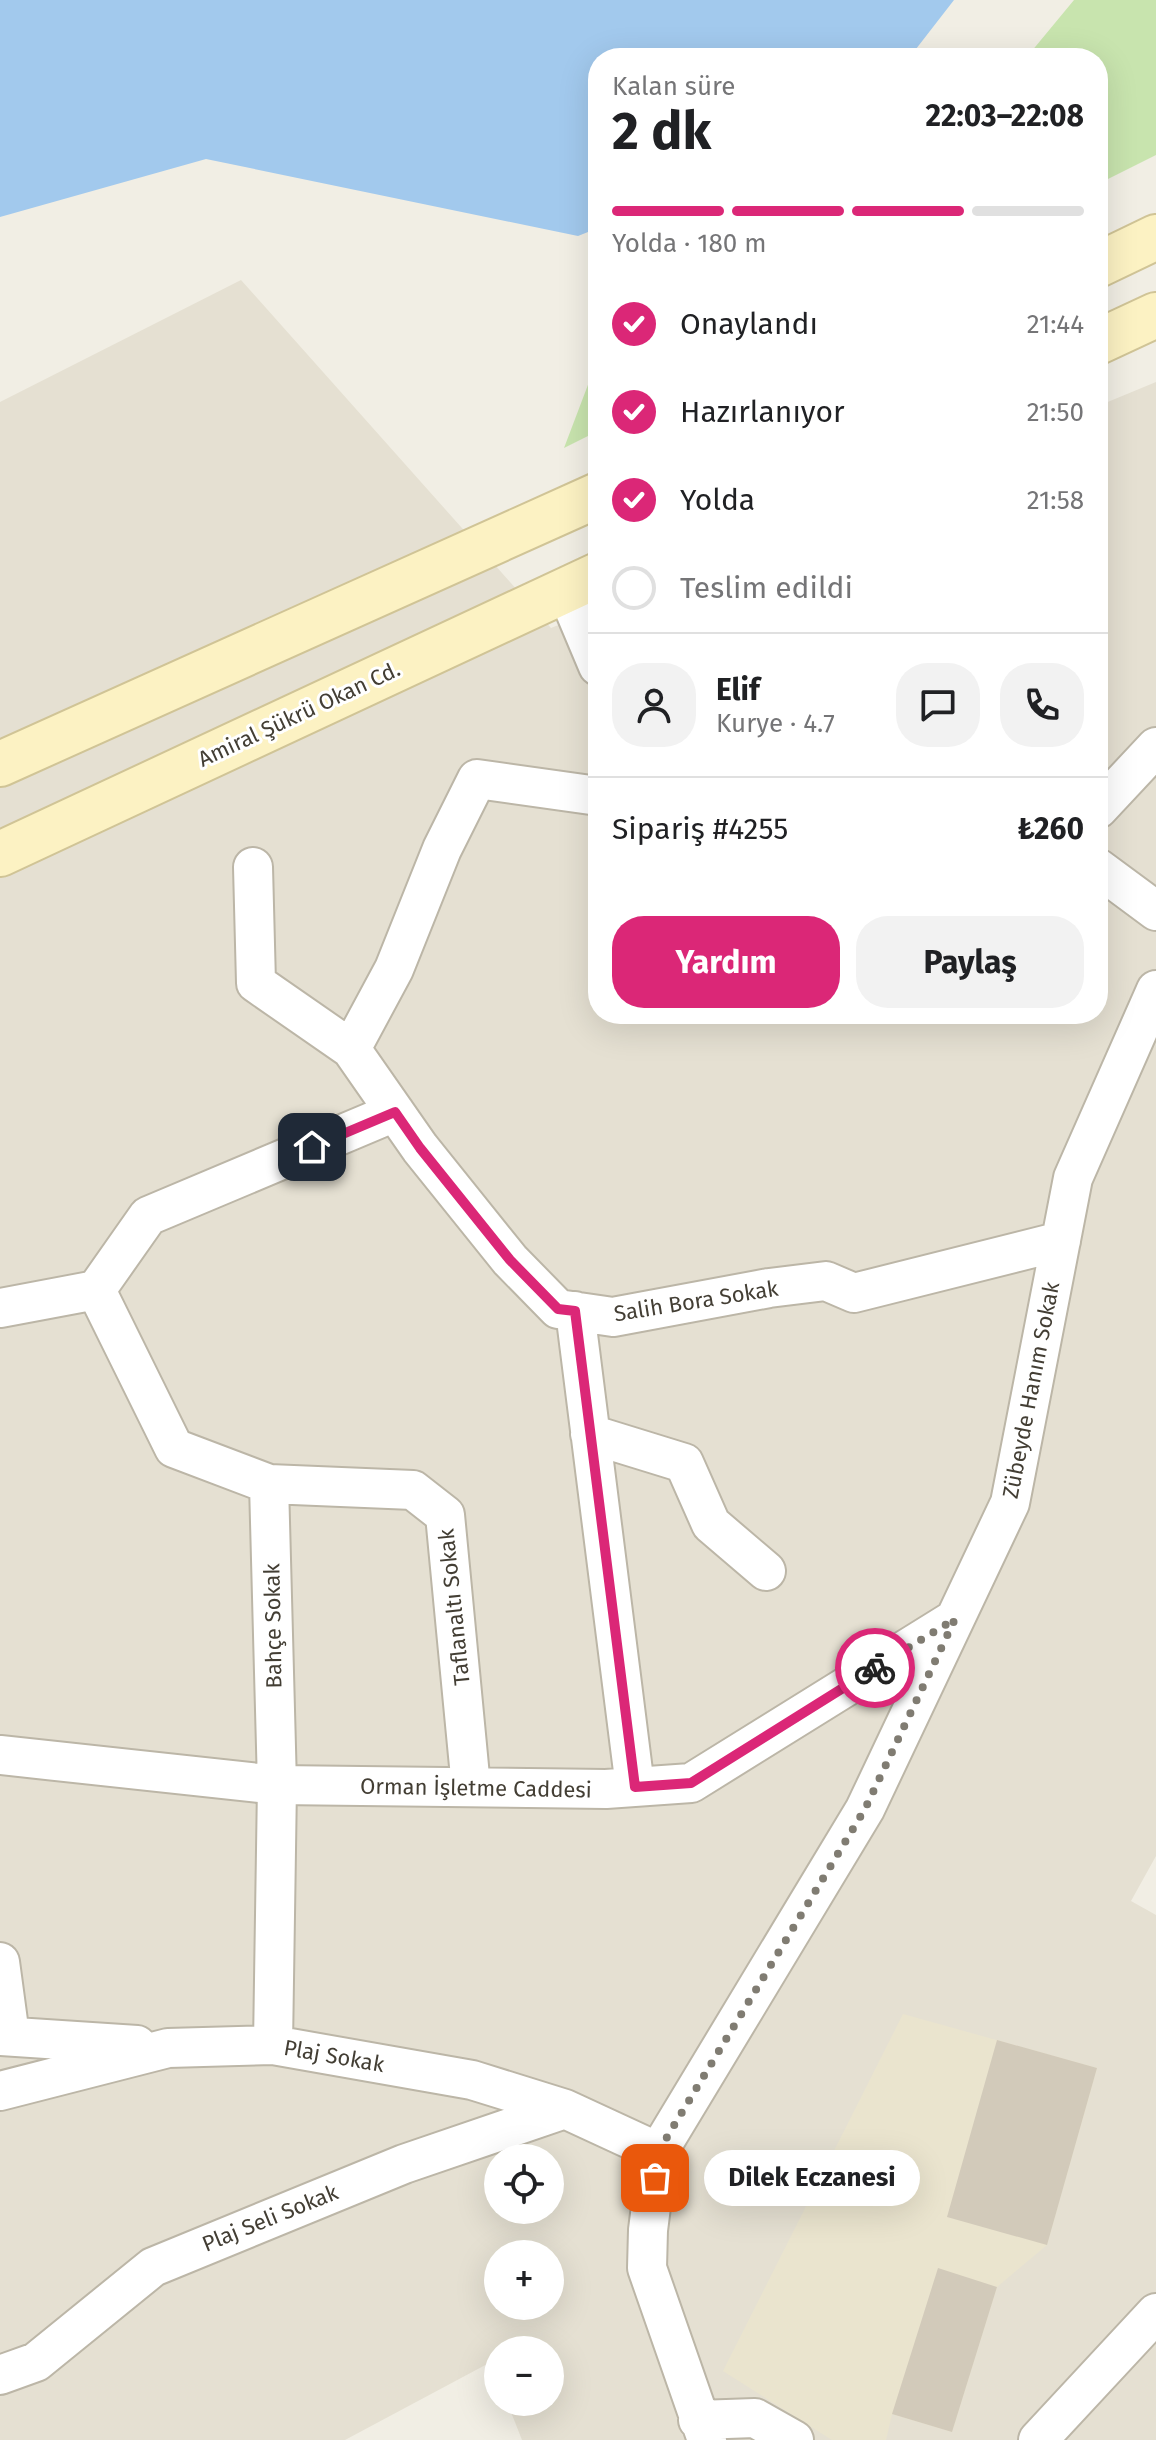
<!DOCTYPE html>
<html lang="tr">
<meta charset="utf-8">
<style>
body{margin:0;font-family:"Fira Sans",sans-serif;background:#f2f2f2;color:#202124;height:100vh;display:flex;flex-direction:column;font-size:30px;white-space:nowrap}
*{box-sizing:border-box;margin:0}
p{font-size:26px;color:#757577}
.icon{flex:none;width:44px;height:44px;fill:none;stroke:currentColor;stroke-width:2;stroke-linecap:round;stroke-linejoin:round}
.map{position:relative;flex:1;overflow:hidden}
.panel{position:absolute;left:588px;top:48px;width:520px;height:976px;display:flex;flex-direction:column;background:#fff;border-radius:32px;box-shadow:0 8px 32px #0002}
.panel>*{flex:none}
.tools{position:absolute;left:484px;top:2144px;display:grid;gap:16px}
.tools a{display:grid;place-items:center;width:80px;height:80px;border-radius:50%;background:#fff;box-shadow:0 8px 32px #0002;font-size:40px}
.pin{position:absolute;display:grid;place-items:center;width:68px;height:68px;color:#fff;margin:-34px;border-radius:16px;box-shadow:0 4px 12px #0006}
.courier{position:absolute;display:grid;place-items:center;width:80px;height:80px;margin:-40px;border:6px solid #db2777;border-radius:50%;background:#fff;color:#222;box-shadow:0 2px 10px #0007}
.bubble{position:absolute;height:56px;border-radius:28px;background:#fff;box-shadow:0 8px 32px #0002;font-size:26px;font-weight:700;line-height:56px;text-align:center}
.head em{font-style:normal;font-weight:700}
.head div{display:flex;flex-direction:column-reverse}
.head{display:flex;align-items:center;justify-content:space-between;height:136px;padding:0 24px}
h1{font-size:52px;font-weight:700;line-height:60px}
.bar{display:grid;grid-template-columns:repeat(4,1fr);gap:12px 8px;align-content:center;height:96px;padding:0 24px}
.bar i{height:10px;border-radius:6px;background:#e0e0e0}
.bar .selected{background:#db2777}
.bar p{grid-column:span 4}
.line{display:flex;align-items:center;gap:20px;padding:0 24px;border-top:2px solid #e0e0e0}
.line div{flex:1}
.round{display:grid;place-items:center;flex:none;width:84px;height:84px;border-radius:32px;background:#f2f2f2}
ol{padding:0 24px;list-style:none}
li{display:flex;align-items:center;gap:24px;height:88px}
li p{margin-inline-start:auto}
li .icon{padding:8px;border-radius:50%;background:#db2777;color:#fff;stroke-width:4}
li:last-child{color:#757577}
li i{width:44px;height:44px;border:4px solid #e0e0e0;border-radius:50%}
.cta{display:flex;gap:16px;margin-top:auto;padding:16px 24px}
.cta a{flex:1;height:92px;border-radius:32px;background:#db2777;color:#fff;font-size:32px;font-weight:700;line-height:92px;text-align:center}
.cta a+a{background:#f2f2f2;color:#202124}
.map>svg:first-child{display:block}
.residential{fill:#e5e0d2;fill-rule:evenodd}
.education{fill:#eae4ce}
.green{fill:#c8e4ae}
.water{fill:#a2c9ed}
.building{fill:#d2caba}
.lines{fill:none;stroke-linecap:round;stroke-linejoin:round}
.minor-casing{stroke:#bcb6a7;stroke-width:42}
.secondary-casing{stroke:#d0c496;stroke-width:48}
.minor{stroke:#fff;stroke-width:38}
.secondary{stroke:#fcf2c3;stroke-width:44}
.done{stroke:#807c72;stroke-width:8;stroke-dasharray:0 14.4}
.route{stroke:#db2777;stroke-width:10}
.labels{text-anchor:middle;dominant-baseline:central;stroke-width:6;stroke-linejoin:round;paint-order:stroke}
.street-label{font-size:22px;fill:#433e34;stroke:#fff}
</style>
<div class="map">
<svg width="1156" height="2440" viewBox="0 0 1156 2440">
<rect width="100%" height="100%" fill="#f1eee4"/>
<path class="residential" d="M241,280l310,348 47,-19v405h500v-608l58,-24v1474l-25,45 25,14v525h-634l-15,-38h43v-52h-52v28l-7,-16 -146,78h-345v-2038zM498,2158h52v52h-52zM498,2254h52v52h-52z"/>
<path class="education" d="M903,2014l194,54 -50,177 -50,42 -45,145 -60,-18 -6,26h-54l-109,-69z"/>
<path class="green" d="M1074,0h82v155l-58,29v-126h-72z
M597,361l1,70 -34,17z"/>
<path class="water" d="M0,0h954l-45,58h-311v170l-20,8 -372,-77 -206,58z"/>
<path class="building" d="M997,2040l100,28 -50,177 -100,-28z
M938,2268l59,19 -45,145 -60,-18z"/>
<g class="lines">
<defs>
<path id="minor" d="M566,590l32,76
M1098,809l58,-62
M253,867l3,116 95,66 43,-80 48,-120 35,-70 121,17
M1098,868l58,43
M351,1049l69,99 90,112 48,49 55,8 156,-29 57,-7 28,12 207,-52
M0,1308l96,-18
M575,1311l60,476
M590,1434l94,29 27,61 55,47
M269,1484l144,6 32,25 26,272
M0,1755l277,30 329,4 85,-6 264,-164
M0,1962l10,74
M0,2036l137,9
M273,2045l4,-260 -8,-301 -95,-36 -78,-158 52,-74 247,-104
M0,2091l168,-43 105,-3 199,35 93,29 93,43
M0,2375l36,-13 117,-95 251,-103 161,-55
M698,2420l57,-2 39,22
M707,2440l-60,-172 1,-38 10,-78 207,-343 145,-306 63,-325 83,-188
M1038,2440l118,-127"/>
<path id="secondary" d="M1098,265l58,-28
M1098,342l58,-27
M0,764l598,-269
M0,854l598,-279"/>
</defs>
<use href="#minor" class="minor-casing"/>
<use href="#secondary" class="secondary-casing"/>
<use href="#minor" class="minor"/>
<use href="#secondary" class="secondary"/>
</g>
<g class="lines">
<path class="done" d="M655,2178l3,-26 207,-343 90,-190 -80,49"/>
<path class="route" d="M312,1147l83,-35 25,36 90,112 48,49 17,2 60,476 56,-4 184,-115"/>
</g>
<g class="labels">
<g class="street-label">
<text transform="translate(299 714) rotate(-25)">Amiral Şükrü Okan Cd.</text>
<text transform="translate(696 1301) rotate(-9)">Salih Bora Sokak</text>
<text transform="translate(1031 1390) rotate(-79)">Zübeyde Hanım Sokak</text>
<text transform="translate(454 1607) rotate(-96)">Taflanaltı Sokak</text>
<text transform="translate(273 1626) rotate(-91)">Bahçe Sokak</text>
<text transform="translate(476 1788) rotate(1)">Orman İşletme Caddesi</text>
<text transform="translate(334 2056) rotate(10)">Plaj Sokak</text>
<text transform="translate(270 2218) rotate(-22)">Plaj Seli Sokak</text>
</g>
</g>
</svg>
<div class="tools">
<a><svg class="icon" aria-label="locate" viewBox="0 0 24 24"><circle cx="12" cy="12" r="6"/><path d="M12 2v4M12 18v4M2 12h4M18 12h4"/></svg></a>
<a>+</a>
<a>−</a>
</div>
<div class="pin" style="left:655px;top:2178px;background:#ea580c"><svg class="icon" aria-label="bag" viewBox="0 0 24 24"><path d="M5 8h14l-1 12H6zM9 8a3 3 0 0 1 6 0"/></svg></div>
<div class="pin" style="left:312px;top:1147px;background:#1f2937"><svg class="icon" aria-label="home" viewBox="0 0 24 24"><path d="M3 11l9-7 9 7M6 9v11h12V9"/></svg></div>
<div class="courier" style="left:875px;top:1668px"><svg class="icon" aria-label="bike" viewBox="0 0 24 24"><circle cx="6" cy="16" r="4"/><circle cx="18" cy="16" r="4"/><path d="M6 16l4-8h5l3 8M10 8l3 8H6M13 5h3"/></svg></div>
<div class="bubble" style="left:704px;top:2150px;width:216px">Dilek Eczanesi</div>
<section class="panel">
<div class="head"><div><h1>2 dk</h1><p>Kalan süre</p></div><em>22:03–22:08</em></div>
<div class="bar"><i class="selected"></i><i class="selected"></i><i class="selected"></i><i></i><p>Yolda · 180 m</p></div>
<ol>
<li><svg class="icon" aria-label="check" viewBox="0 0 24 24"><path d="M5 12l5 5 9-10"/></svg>Onaylandı<p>21:44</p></li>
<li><svg class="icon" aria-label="check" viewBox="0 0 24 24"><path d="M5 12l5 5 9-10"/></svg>Hazırlanıyor<p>21:50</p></li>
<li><svg class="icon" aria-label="check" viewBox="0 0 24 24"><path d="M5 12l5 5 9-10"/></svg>Yolda<p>21:58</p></li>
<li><i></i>Teslim edildi</li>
</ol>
<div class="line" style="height:144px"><a class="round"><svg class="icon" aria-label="person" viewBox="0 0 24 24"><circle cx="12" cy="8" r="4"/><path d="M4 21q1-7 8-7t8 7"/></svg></a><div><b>Elif</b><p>Kurye · 4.7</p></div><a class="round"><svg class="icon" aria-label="chat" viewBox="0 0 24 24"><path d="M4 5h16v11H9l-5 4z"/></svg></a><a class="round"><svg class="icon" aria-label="phone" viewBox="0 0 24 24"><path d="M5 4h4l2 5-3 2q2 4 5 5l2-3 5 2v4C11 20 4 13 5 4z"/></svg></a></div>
<div class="line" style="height:104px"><div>Sipariş #4255</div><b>₺260</b></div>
<div class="cta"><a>Yardım</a><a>Paylaş</a></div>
</section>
</div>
